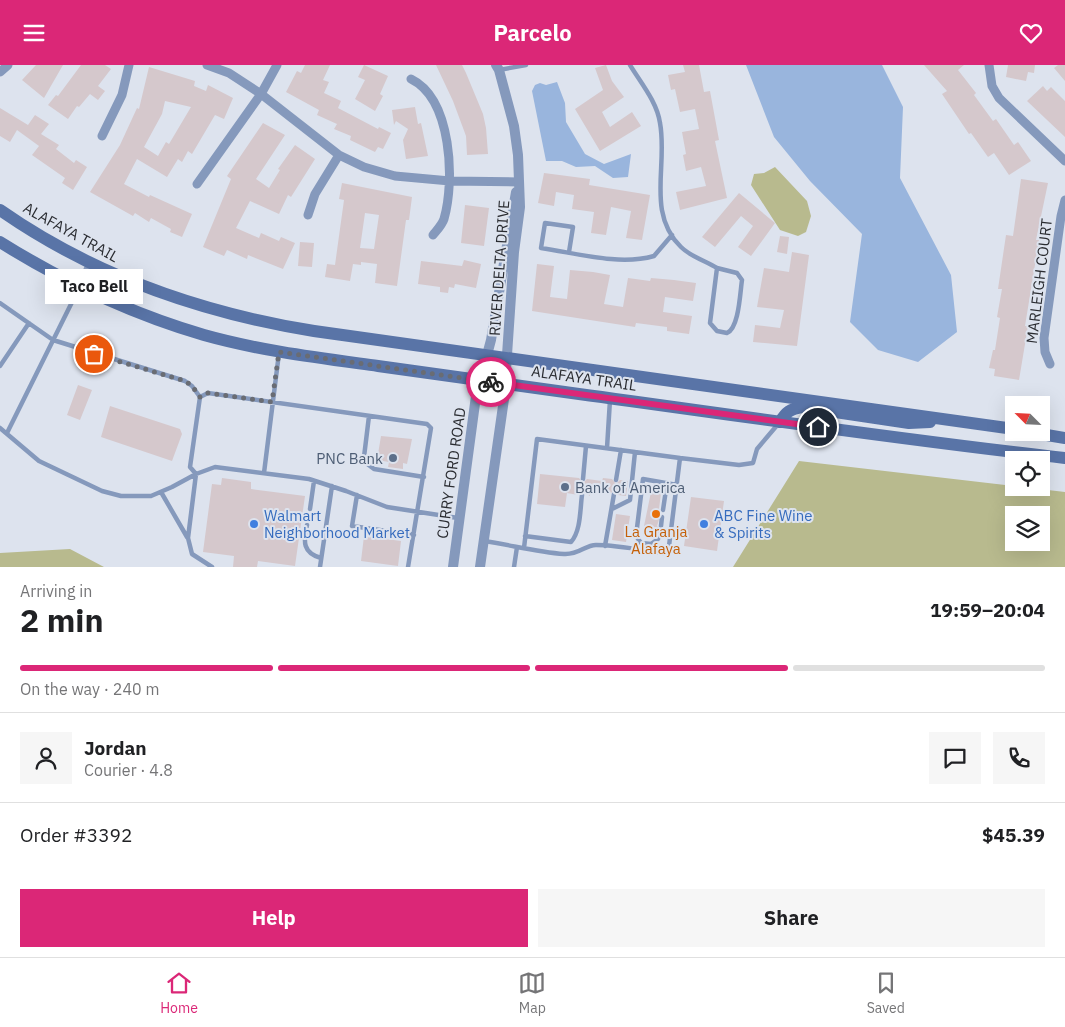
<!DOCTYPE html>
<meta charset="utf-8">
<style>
body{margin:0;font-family:"IBM Plex Sans",sans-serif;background:#f6f6f6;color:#202124;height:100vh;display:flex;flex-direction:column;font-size:19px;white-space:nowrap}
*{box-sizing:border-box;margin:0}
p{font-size:16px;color:#757577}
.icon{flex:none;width:28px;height:28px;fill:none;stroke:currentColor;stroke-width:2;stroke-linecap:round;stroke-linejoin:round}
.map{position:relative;height:502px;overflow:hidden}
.side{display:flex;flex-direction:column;background:#fff;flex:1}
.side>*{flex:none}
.needle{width:32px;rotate:294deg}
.buttons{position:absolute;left:1005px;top:331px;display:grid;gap:10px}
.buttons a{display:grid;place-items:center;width:45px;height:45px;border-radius:0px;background:#fff;box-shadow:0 5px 20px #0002;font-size:25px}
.pin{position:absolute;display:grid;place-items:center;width:42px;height:42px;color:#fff;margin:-21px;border:2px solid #fff;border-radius:50%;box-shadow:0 1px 5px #0007}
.courier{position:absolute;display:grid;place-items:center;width:50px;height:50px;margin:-25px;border:4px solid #db2777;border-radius:50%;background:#fff;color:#222;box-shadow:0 1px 6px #0007}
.bubble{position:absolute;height:35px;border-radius:0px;background:#fff;box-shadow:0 5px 20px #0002;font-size:16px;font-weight:800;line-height:35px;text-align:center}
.head em{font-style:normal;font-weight:800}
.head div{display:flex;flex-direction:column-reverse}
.head{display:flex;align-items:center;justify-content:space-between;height:85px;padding:0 20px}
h1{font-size:32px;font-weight:800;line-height:38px}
.bar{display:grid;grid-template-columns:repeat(4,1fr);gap:8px 5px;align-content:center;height:60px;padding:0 20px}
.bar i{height:6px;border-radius:4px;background:#e0e0e0}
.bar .on{background:#db2777}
.bar p{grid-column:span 4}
.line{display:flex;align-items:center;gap:12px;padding:0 20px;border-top:1px solid #e0e0e0}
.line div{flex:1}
.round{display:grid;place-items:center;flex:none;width:52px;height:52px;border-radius:0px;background:#f6f6f6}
.cta{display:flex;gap:10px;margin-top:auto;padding:10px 20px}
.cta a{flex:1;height:58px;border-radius:0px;background:#db2777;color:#fff;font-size:20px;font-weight:800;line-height:58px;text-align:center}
.cta a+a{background:#f6f6f6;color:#202124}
header{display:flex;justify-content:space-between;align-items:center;height:65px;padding:0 20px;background:#db2777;color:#fff;font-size:22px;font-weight:800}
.tabs{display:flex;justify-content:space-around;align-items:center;height:70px;border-top:1px solid #e0e0e0;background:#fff;font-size:14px;color:#757577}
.tabs a{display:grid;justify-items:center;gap:2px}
.tabs .on{color:#db2777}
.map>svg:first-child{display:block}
.green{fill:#b8ba8e;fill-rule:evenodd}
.water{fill:#99b5dd}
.building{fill:#d5c8cc;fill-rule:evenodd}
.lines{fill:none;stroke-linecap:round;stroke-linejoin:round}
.service{stroke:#8599bc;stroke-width:4.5}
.minor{stroke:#8599bc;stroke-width:9}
.tertiary{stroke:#8599bc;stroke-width:10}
.secondary{stroke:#5974a7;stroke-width:12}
.done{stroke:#696c73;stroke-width:5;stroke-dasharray:0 9}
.route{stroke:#db2777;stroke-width:6}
.service-dot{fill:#5c6f8a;stroke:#dde3ee;stroke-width:2}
.food-dot{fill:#e8710a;stroke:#dde3ee;stroke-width:2}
.shop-dot{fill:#3f7fe0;stroke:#dde3ee;stroke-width:2}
.labels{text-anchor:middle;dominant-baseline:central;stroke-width:4;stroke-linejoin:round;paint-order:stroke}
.street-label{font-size:15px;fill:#2a2c31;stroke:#dde3ee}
.service-label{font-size:15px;fill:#4e5e75;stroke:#dde3ee;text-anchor:end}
.shop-label{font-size:15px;fill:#366cbe;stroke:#dde3ee;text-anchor:start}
.food-label{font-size:15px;fill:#c56008;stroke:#dde3ee}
</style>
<header><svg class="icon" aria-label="menu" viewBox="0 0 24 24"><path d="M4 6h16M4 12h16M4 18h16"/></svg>Parcelo<svg class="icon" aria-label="heart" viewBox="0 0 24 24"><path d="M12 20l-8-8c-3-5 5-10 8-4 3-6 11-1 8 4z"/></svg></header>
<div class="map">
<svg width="1065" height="502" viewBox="0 0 1065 502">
<rect width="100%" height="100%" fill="#dde3ee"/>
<path class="green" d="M775,102l32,34 4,15 -5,16 -8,4 -18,-6 -29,-45 3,-11 10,-1z
M799,396l266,31v75h-332zM1014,450h27v28h-27z
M70,484l34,18h-104v-14z"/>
<path class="water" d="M746,0h136l21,42 -3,71 51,97 6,57 -39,30 -40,-12 -28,-28 12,-88 -52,-53 -36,-44z
M557,17l8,21 1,19 19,32 19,10 27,-10 -3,23 -15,1 -18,-12 -19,1 -14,-6h-16l-14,-70 3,-6 5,-2 6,2z"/>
<path class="building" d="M36,0h27l-19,33 -22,-18z
M81,0h24l6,4 -13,17 7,5 -7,9 -8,-6 -11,13 -2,-1 -9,13 -20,-14 8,-10 2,1z
M305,0h25l-7,15 6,2 -5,11 17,8 -3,7 40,21 1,-2 12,6 -8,16 -5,-2 -3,5 -25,-12 1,-4 -17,-7 3,-5 -20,-9 2,-5 -33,-18 11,-21 4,2z
M364,0l24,11 -8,18 3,2 -8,15 -20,-12 10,-19 -7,-3z
M436,0h26l4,8 17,41 3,14 2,26 -21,1 -1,-19 -13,-35z
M606,0l6,16 12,16 -22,15 8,15 22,-15 9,14 -41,25 -25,-42 28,-19 -8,-22z
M683,0h16l5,27 6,-1 9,49 -4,1 12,57 -47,12 -4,-18 30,-6 -5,-19 -15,4 -3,-16 3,-1 -4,-22 17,-3 -4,-20 -15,3 -5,-23 -4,1 -3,-15 17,-3z
M924,0h40l-6,5 18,23 -2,2 19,26 3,-2 18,26 4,-3 13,19 -22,14 -15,-22 -6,4 -17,-24 -2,1 -27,-40 5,-3z
M1008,0h27l-1,8 -6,-1 -2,9 -20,-4z
M1058,0h7v16l-11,-13z
M149,2l46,14 -1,5 12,5 2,-6 25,13 -9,21 -9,-4 -23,39 -4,-3 -6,11 -4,-3 -11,18 -30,-18 -13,25 25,13 1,-2 42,19 -10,23 -12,-5 1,-3 -20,-11 -2,4 -14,-9 -2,3 -43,-24 30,-47 17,-37 2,1zM165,36l26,6 -22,37 -3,-2 -8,14 -14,-9 18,-33z
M1043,21l4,5 4,-4 14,14v36l-38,-36z
M415,42l3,17 3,-1 7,33 -22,3 -3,-19 5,-11 -12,-8 -2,4 -2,-15z
M0,43l28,17 7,-10 14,9 -8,10 18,11 -3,4 18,14 2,-3 11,7 -14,23 -11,-7 3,-5 -33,-23 7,-9 -22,-16 -7,12 -10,-6z
M263,58l22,12 -29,44 13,9 11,-18 -2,-1 17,-24 20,14 -24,38 -3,-2 -9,19 -29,-13 -14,27 23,10 2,-5 18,8 2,-4 14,6 -12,26 -35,-14 -1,4 -20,-9 -3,6 -21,-9 28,-68 -4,-3z
M544,108l46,6 -1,6 61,10 -8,45 -16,-2 5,-27 -20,-4 -5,28 -15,-2 3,-21 -22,-3 2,-14 -18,-3 -2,14 -16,-3z
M1021,114l27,4 -12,57h3l-14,86h3l-9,54 -25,-4 1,-7 -6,-1 4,-18h2l5,-32 -3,-1 5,-28h-4l8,-54 7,1z
M342,118l70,14 -3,23h-3l-9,66 -22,-3 2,-19 -16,-2v3l-8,-1 -3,17 -25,-4 2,-13 8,1 9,-65 -5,-1zM365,148l14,2 -5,34 -14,-1z
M739,128l36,30 -24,33 -13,-9 15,-21 -12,-10 -26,31 -13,-10z
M465,140l24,3 -5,38 -23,-3z
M780,171l9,1 -2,17 -10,-2z
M300,177l14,1 -2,24 -14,-1z
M792,187l17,3 -12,91 -44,-4 2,-17 25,3 4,-18 -27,-3 7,-39 25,4z
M464,195l17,4 -5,24 -21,-4 -1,4 -5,-1 -1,6 -8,-1v-5l-22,-3 3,-23 41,5z
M537,199l17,2 -4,31 17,2 3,-29 23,2 17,3 -6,29 19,3 5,-29 22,3 1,-3 23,2 22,3 -3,18 -28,-4 -2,15 29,4 -3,18 -22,-3v-4l-31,-4 -1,4 -103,-16z
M78,320l14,5 -12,30 -13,-5z
M110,341l70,23 2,5 -10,27 -71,-24z
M381,371l31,3 -5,25 -4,-1v6l-15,-2 1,-5 -12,-2z
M540,409l39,4 4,5 4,-4 15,2 1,-3 9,1 4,5 4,-4 8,1 -2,15 -8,-1 -4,-5 -4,4 -20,-3v5l-8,-5 -4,4 -11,-2 -2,14 -28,-3z
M222,413l29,4v7l54,7 -10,70 -37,-5 -1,6h-24l1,-11 -31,-4 9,-68 9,1z
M651,427l10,1 -2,16 2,4 -4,13 3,4 4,-1v3l-4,-2 -4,3 -7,-1 1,-6h-6z
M691,432l33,4 -7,50 -33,-5z
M616,449l14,2 -4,26 -14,-2z
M364,471l37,5 -3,25 -37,-5z"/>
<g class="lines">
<path class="service" d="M630,0c11,18 27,37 30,58 8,42 -14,90 21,124 10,10 25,14 36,21l-7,55 7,8 10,2c12,-5 13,-40 15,-53l-5,-7 -20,-5
M499,5l27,-5
M569,187l4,-25 -28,-4 -4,25c35,5 78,18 113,8l18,-21
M0,238l53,37 132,41 7,5 8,11 -10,70 6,7 -8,64 4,16 20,13
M0,301l29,-43
M200,332l8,-4 219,31 4,4 -23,139
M369,351l-5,41 2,6 8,6 50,8
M0,363l39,33 63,30 19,5h30l21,-9 24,-13 19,-7 94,12 37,12 41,16 71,11
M7,368l72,-145
M607,383l3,-48
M680,393l59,7 14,-2 4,-14 22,-26
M264,408l15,-120
M583,414l3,-33
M616,415l5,-30
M161,427l26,45
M357,430l-5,31 62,9
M310,444l4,-28
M612,444l18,-9 5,-48
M663,445l4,-27
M307,460c-4,17 -4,28 14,33
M661,461l1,-9
M660,469l-2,5 -7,5 -10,-1 -5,-7 7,-57 34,6
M525,471l46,6c10,-11 9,-33 11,-47
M484,476c27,4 53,11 80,13 15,1 21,-9 32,-9 24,0 49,6 72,9l12,-96 -143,-19 -13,109
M605,481l9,-52
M320,502l12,-81
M514,502l3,-20"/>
<path class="minor" d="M207,0l22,8 32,21 78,61 25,12 31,9 55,5 69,1
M989,0l3,21 7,12 66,63
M0,7l8,-7
M411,14c41,20 44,102 33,140 -2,6 -7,11 -11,16
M102,71l20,-41 7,-30
M197,119l64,-90 16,-29
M308,150l7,-21 24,-39
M80,222l11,-24
M1050,299l-5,-12 -1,-14 17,-122 4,-16"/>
<path class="tertiary" d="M453,502l23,-171 15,-56 25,-148
M480,502l24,-168 10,-147 6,-45 -2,-52 -4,-29 -15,-56 -3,-5"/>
<path class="secondary" d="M0,145c93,65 202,103 314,121l700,98
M0,177c64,40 132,72 204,93 57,16 116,23 174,31 67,9 134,19 201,28 162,22 324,46 486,64
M780,357c6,-10 10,-13 22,-15l107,16 21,-1
M1035,368l30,5"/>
</g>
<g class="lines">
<path class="done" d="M94,289l91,27 7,5 8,11 8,-4 64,9 7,-50 212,30"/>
<path class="route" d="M491,317l327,45"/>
</g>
<g class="service-dot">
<circle cx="393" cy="393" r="5"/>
<circle cx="565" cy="422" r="5"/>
</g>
<circle class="food-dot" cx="656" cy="449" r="5"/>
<g class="shop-dot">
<circle cx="254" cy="459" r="5"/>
<circle cx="704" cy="459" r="5"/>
</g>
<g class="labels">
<g class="street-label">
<text transform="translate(71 167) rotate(29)">ALAFAYA TRAIL</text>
<text transform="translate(499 203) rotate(-86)">RIVER DELTA DRIVE</text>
<text transform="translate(1039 216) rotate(-83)">MARLEIGH COURT</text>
<text transform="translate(584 313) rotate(8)">ALAFAYA TRAIL</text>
<text transform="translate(451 408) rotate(-82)">CURRY FORD ROAD</text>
</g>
<g class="service-label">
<text x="383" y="393">PNC Bank</text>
<text x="575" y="422" text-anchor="start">Bank of America</text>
</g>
<g class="shop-label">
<text x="264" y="450">Walmart<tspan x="264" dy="17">Neighborhood Market</tspan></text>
<text x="714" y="450">ABC Fine Wine<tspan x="714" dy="17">&amp; Spirits</tspan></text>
</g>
<g class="food-label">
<text x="656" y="466">La Granja<tspan x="656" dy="17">Alafaya</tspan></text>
</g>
</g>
</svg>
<div class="buttons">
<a><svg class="needle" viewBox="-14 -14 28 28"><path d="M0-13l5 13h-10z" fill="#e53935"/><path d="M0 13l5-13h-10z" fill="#757577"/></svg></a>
<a><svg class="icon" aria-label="locate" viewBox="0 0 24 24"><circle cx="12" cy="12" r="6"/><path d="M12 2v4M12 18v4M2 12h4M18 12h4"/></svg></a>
<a><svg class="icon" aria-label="layers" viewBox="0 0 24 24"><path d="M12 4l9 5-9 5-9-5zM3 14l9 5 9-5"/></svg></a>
</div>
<div class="pin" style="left:94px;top:289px;background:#ea580c"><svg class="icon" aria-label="bag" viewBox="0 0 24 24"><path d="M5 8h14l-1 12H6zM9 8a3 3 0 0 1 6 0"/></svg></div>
<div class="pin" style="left:818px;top:362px;background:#1f2937"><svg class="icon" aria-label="home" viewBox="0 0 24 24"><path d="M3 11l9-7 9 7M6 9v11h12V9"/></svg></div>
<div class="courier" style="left:491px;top:317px"><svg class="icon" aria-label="bike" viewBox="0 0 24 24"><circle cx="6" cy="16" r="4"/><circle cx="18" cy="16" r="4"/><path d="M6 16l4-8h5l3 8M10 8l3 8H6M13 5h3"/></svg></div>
<div class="bubble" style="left:45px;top:204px;width:98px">Taco Bell</div>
</div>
<section class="side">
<div class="head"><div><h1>2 min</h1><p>Arriving in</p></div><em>19:59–20:04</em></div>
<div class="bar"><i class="on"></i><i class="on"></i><i class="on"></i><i></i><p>On the way · 240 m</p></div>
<div class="line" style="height:90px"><a class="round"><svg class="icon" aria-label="person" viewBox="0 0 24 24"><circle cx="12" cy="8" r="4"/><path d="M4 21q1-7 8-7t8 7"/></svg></a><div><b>Jordan</b><p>Courier · 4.8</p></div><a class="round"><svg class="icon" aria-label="chat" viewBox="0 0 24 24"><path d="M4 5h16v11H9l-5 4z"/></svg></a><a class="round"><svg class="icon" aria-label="phone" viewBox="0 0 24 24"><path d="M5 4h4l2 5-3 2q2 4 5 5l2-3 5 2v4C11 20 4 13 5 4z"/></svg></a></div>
<div class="line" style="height:65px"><div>Order #3392</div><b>$45.39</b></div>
<div class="cta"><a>Help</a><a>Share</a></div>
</section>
<nav class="tabs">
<a class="on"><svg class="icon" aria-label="home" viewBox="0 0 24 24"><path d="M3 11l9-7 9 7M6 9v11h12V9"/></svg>Home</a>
<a><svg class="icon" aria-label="map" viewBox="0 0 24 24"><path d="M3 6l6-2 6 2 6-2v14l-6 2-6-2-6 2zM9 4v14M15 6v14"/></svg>Map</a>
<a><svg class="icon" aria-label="saved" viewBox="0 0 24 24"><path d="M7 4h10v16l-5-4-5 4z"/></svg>Saved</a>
</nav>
